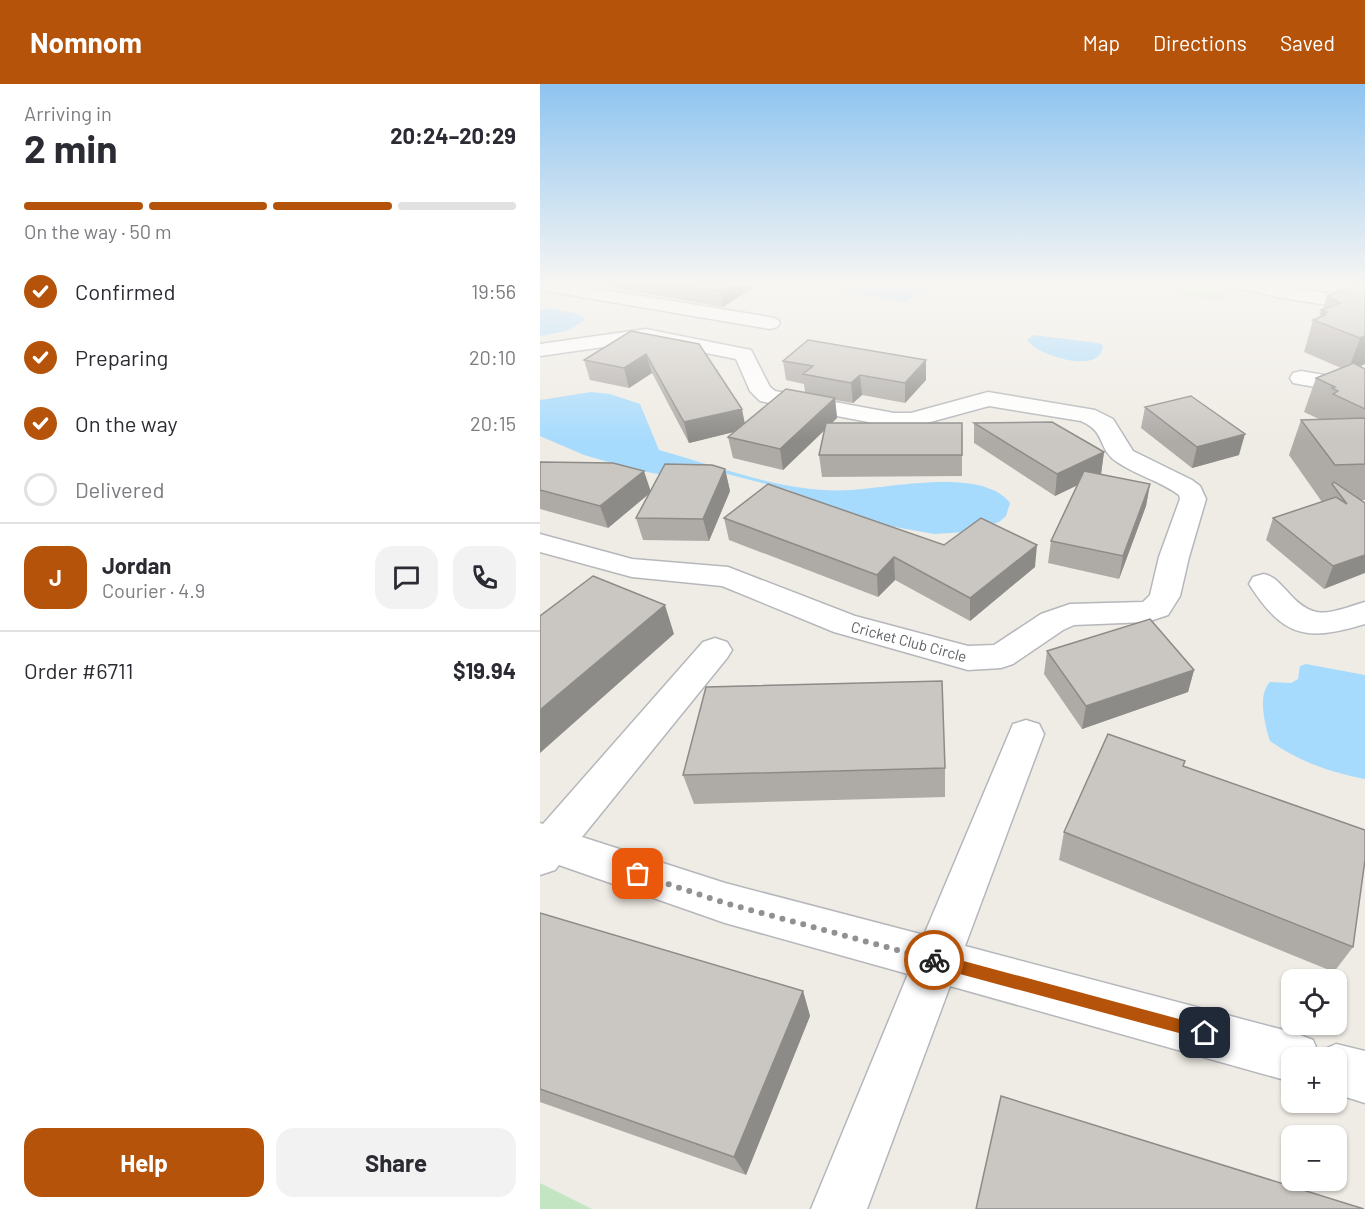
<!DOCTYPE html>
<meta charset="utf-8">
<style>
body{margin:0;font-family:Barlow,sans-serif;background:#f2f2f3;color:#2b2b33;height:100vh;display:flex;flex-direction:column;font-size:22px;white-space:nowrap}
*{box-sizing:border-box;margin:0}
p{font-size:20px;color:#7c7c81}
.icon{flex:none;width:33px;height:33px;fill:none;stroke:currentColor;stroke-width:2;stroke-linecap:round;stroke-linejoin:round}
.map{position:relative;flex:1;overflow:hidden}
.side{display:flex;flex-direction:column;background:#fff;width:540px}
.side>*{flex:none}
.tools{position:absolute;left:741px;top:885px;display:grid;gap:12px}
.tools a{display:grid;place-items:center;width:66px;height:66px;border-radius:12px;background:#fff;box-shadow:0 2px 4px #0004;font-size:30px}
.pin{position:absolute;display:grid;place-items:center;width:51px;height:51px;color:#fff;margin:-26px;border-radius:12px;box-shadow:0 3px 9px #0006}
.courier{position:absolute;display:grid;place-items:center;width:60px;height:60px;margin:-30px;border:4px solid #b45309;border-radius:50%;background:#fff;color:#222;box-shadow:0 2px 8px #0007}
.headline em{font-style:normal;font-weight:700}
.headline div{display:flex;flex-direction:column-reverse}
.headline{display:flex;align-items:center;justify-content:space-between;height:102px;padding:0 24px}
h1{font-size:39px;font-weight:700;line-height:45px}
.bar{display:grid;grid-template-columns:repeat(4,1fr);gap:9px 6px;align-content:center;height:72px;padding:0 24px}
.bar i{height:8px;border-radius:4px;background:#e1e1e2}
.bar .selected{background:#b45309}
.bar p{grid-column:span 4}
.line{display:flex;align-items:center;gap:15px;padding:0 24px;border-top:2px solid #e1e1e2}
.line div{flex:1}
.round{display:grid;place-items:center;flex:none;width:63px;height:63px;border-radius:18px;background:#f2f2f3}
ol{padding:0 24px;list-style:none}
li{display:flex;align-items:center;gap:18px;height:66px}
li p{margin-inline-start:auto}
li .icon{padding:6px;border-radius:50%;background:#b45309;color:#fff;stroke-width:4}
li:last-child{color:#7c7c81}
li i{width:33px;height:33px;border:3px solid #e1e1e2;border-radius:50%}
.button{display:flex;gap:12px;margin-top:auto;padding:12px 24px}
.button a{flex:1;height:69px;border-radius:18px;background:#b45309;color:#fff;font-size:24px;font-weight:700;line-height:69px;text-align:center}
.button a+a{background:#f2f2f3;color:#2b2b33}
header{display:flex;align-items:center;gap:36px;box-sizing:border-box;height:84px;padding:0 30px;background:#b45309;color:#fff}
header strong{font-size:28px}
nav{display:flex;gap:33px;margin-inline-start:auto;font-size:21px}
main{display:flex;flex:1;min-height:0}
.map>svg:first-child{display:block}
.green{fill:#c3e5c2}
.water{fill:#a7dbfd}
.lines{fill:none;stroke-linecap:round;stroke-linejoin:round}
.minor-casing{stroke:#b5b7bb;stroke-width:3}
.minor{fill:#fff;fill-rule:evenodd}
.wall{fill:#aeaba7}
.shaded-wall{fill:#8d8b88}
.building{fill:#cac7c2;stroke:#8d8b88;stroke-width:1.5}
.route{fill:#b45309}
.done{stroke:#909292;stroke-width:6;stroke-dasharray:0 10.8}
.labels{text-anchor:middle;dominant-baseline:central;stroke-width:5;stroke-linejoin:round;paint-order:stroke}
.street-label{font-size:15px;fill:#5d6165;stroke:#fff}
</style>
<header>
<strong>Nomnom</strong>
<nav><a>Map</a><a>Directions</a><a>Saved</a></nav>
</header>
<main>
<section class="side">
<div class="headline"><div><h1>2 min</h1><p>Arriving in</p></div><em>20:24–20:29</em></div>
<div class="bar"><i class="selected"></i><i class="selected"></i><i class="selected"></i><i></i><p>On the way · 50 m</p></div>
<ol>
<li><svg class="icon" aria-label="check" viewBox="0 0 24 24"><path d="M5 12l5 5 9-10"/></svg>Confirmed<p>19:56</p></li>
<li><svg class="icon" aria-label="check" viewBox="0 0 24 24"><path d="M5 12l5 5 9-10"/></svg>Preparing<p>20:10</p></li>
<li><svg class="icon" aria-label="check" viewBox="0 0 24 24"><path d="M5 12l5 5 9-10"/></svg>On the way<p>20:15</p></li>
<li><i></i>Delivered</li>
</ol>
<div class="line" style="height:108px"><b class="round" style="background:#b45309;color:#fff">J</b><div><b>Jordan</b><p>Courier · 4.9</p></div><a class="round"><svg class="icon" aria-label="chat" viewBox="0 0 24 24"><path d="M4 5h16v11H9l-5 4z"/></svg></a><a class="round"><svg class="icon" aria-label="phone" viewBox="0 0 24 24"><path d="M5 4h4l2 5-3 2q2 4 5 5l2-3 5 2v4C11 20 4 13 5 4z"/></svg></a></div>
<div class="line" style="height:78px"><div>Order #6711</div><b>$19.94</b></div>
<div class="button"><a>Help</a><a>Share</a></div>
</section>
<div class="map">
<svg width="825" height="1125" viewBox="0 0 825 1125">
<rect width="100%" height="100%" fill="#efece5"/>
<path class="green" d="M642,199l44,6 -4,12 -45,-7z
M0,1099l52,26h-52z"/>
<path class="water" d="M305,199h114c-16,3 -43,5 -52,20l-60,-11 -7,-5z
M6,224l29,5 9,5v3l-18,10 -26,5v-26z
M493,251l65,8 5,2c0,31 -66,11 -76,-5z
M51,308l19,2 30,10 19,46c62,17 127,44 192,40 39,-2 132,-23 159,13l-4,13 -7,6 -33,10 -32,2 -67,-12 -54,-19 -24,-13 -62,-16 -26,-2 -43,2 -22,-4 -52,-15 -44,-19v-36z
M766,580l59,11v104c-36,-7 -65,-17 -95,-38 -5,-16 -13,-46 0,-59l21,1 7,-4 2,-13z"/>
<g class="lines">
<defs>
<path id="minor" d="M0,199h21l209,34 7,2 3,4 -3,4 -7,2 -230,-39z
M691,199h32l102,16v12l-88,-14 -43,-10z
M106,245l105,21 19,37 5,4 119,22h17l77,-21 107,18 18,9 20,32 59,29 8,6 6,13 -17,58 -9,39 -12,19 -21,7 -73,3 -11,5 -50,34 -12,4 -33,2 -134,-38 -112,-46 -90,-9 -92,-25v-18l92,25 96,8 127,49 113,30 26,-1 47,-31 29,-10 73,-2 7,-7 9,-38 21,-58 -1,-4c-19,-14 -43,-20 -62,-33 -20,-13 -10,-30 -36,-41l-92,-15 -77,21h-18l-134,-26 -10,-10 -14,-32 -90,-18 -106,15v-12z
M761,287l64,11v14l-72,-13 -3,-5 3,-5z
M724,490c11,3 14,8 22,16 28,33 42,23 79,12v22c-59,18 -82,13 -116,-40l4,-7z
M175,554l12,4 5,8 -5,8 -145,179 143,46 199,52 89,-211 13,-4 13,4 5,10 -79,212 330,87 18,7 5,12 18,-8 29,7v52l-29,-9v-36h-44v24l-342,-96 -83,223h-56l97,-235 -183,-51 -166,-58 -4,5 -15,5v-52l3,1 160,-182z"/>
</defs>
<use href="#minor" class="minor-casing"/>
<use href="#minor" class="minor"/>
</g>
<path class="wall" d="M44,199h176l-37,24z
M609,199h19l-4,3z
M825,202v78l-5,2 5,3v131h-4l-37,89 -58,-49 7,-22 49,-16 -33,-47 12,-35 18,-1 -15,-7 12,-34 25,-10 -37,-16 9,-32 6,-2 2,-8 2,-1 4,-13z
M91,247l114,92 60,-31 -1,-8 -18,-4 -3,-19 143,19 -21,23 -43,-8 -9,8 -18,-3 2,18 -5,5 130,32v21l-140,1 -3,-22 6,-25 -42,40 -50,-12 -5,-21 6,-5 -45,11 -37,-70 -23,15 -39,-8 -6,-20z
M605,323l94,48 -47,13 -51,-40z
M434,339l130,29 -3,22h-1l50,10 -4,22 -27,73 -71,-16 3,-22 26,-56 -22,11 -81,-53z
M0,378l110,29 75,-22 5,22 -21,50 -66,-1 -7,-22 13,-24 -41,34 -68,-19z
M184,434l220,27 91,22 -65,54 -75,-41 -17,17 -149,-57z
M507,567l147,19 -6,22 -106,37 -38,-55z
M643,682l170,181 -19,25 -275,-112 5,-28z
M405,684v29l-251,7 -11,-29z
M0,829l263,78 7,25 -64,159 -206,-73z"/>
<path class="shaded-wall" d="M193,199h27l-37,24 -3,-16z
M825,252v28l-17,7 12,-33z
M106,270l6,19 -23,15 -5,-20z
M386,276v20l-21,23v-20z
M320,291l2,20 -9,8 -2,-20z
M295,314l2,20 -54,52 -3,-21z
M202,325l4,20 -57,14 -5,-21z
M705,350l-6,21 -47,13 5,-21z
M564,368l-3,22 -46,22 2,-22z
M185,385l5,22 -21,50 -6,-22z
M104,387l7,21 -43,36 -8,-22z
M610,400l-4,22 -27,73 4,-23z
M497,461l-2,22 -65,54v-23z
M825,471v18l-41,16 9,-23z
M354,473l1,23 -17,17 -1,-22z
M125,521l9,29 -134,119v-43z
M654,586l-6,22 -106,37 4,-23z
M263,907l7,25 -64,159 -12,-18z"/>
<path class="building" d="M132,199h61l-13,8z
M819,200l6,2v50l-5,2 -47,-18 12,-5 -3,-1 5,-2 -6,-2 19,-7 -13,-7z
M91,247l68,13 43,65 -58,13 -38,-68 -22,14 -40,-8z
M268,256l118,20 -21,23 -45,-8 -9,8 -48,-9 10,-8 -30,-5z
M814,279l11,6v40l-32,-15 5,-3 -6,-3 3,-1 -19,-9z
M246,305l49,9 -55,51 -52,-12z
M651,312l54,38 -48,13 -52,-40z
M825,334v46l-30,1 -34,-45z
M512,338l52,30 -47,22 -83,-51z
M286,339h136v32h-143z
M0,378l73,1 31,8 -44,35 -60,-16z
M125,380l47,1 13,4 -22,50 -67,-1z
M544,387l66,13 -27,72 -72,-15z
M794,398l31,21v52l-32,11 -60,-48 63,-21 11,7 -15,-20z
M228,400l176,61 37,-27 56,27 -67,53 -76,-41 -17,18 -153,-57z
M53,492l72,29 -125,105v-94z
M610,535l44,51 -108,36 -39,-55z
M402,597l3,87 -262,7 23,-88z
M568,650l77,27 -2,5 182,64v30l-12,87 -289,-115z
M0,829l263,78 -69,166 -194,-68z
M461,1012l363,113h-388z"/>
<linearGradient id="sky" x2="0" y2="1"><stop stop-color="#8ec4f0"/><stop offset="0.56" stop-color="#f8f6f3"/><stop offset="1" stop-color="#f8f6f3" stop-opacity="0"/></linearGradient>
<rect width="825" height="357" fill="url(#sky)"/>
<path class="route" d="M394,869l271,73 5,2 2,5 -2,5 -5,2 -271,-73 -5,-2 -2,-5 2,-5z"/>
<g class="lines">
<path class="done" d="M98,790l87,29 209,57"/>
</g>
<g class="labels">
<g class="street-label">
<text transform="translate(369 557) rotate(15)">Cricket Club Circle</text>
</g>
</g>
</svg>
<div class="tools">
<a><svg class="icon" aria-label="locate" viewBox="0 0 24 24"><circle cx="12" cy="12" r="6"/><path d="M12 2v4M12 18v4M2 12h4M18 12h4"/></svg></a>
<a>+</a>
<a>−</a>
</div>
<div class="pin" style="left:98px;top:790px;background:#ea580c"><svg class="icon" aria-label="bag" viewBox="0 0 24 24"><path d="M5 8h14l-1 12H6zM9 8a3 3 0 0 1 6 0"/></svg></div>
<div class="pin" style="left:665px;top:949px;background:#1f2937"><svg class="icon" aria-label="home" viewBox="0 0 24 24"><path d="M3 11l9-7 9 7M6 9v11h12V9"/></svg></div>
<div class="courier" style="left:394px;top:876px"><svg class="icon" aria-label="bike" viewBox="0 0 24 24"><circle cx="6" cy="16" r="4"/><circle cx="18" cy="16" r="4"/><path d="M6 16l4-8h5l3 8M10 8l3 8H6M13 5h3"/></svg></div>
</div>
</main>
